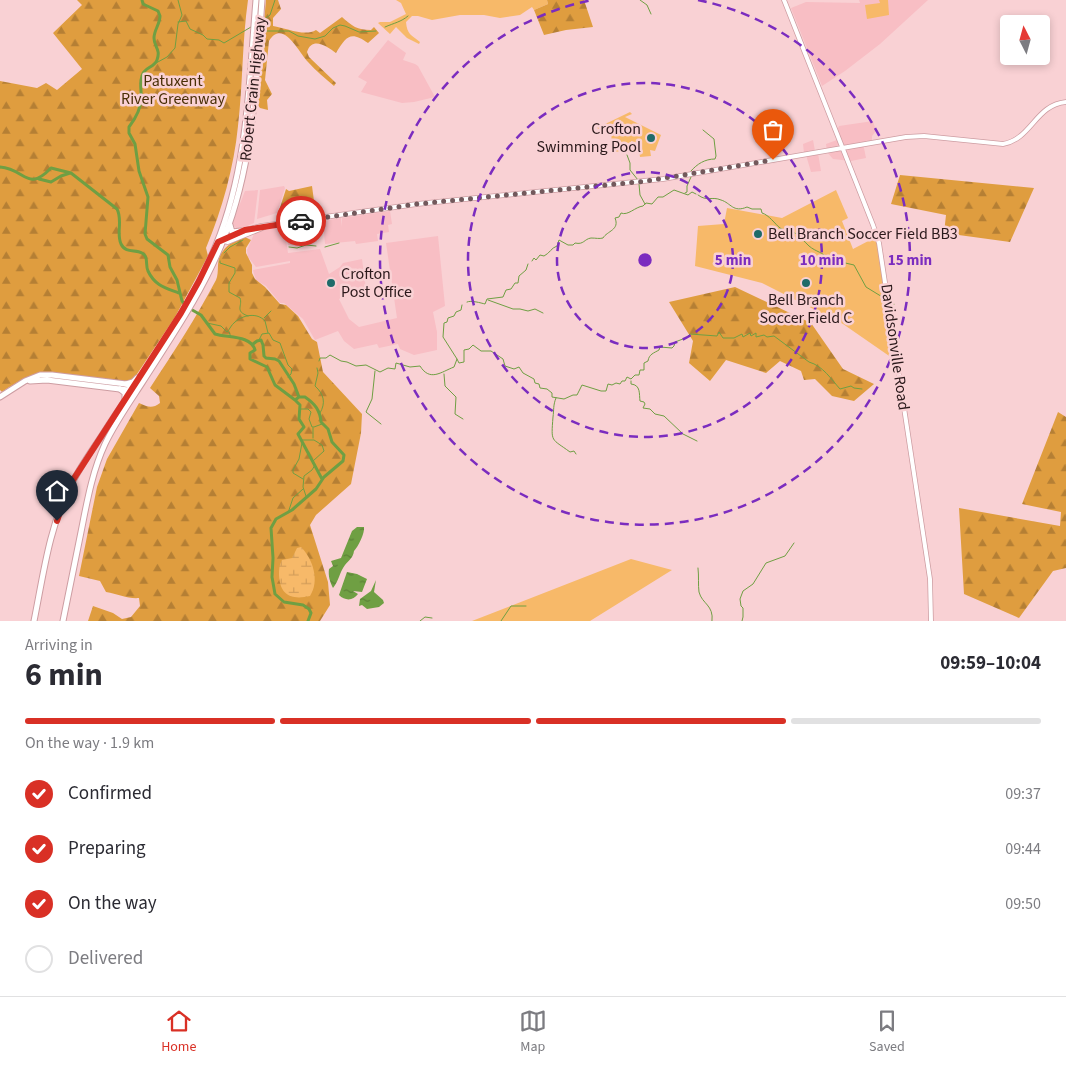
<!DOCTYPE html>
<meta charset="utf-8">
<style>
body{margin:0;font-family:"Source Sans 3",sans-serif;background:#f2f2f3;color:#2b2b33;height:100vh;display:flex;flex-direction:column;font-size:19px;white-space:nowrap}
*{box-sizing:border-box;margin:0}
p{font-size:16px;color:#7c7c81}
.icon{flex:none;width:28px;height:28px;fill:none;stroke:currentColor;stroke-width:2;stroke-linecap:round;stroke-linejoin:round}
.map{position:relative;height:621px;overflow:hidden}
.side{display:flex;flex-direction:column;background:#fff;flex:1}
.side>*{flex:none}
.needle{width:32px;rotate:354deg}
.buttons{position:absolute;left:1000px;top:15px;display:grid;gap:10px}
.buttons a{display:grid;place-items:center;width:50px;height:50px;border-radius:5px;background:#fff;box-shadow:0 2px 8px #0003;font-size:25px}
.pin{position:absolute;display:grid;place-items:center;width:42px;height:42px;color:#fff;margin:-51px -21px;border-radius:50% 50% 50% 0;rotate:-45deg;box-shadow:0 0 5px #0007}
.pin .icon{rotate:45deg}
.courier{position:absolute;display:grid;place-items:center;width:50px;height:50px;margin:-25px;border:4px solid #d93025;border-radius:50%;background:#fff;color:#222;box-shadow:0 1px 6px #0007}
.head em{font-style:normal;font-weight:700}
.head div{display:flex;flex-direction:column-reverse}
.head{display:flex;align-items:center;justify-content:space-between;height:85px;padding:0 25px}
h1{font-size:32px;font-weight:700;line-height:38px}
.bar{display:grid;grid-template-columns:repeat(4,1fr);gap:8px 5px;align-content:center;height:60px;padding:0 25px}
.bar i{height:6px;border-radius:4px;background:#e1e1e2}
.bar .active{background:#d93025}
.bar p{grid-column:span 4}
ol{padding:0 25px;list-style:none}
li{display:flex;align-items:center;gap:15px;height:55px}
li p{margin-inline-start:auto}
li .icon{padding:5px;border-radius:50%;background:#d93025;color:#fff;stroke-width:4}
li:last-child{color:#7c7c81}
li i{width:28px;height:28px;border:2px solid #e1e1e2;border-radius:50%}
.menu{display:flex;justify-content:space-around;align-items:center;height:70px;border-top:1px solid #e1e1e2;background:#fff;font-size:14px;color:#7c7c81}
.menu a{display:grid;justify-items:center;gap:2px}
.menu .active{color:#d93025}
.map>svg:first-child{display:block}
.built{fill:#f8bec4}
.green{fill:#f7b969}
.forest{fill:url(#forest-firs)}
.wetland{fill:url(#wetland-marsh)}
.water{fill:url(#water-ripples)}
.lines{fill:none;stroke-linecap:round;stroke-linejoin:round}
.stream{stroke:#6f9f43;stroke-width:1}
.river{stroke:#6f9f43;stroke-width:3}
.secondary-casing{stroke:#cd9da2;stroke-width:5.5}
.primary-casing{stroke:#cd9da2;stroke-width:7}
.trunk-casing{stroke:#cd9da2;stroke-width:7}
.secondary{stroke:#fff;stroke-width:4}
.primary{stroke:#fff;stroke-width:5}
.trunk{stroke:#fff;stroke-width:5}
.done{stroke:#73595c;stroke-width:5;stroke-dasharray:0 9}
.route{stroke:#d93025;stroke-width:6}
.ring{fill:none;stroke:#7b2cbf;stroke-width:2.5;stroke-dasharray:9 6}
.poi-dot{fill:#1f6b69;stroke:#f9d1d4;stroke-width:2}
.labels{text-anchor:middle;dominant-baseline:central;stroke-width:5;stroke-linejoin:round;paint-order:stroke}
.park-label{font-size:16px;fill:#492f06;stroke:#f9d1d4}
.street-label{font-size:16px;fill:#2b191b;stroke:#f9d1d4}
.poi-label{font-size:16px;fill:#2b191b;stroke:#f9d1d4;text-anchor:start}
.centre{fill:#7b2cbf;stroke:#f9d1d4;stroke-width:2.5}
.ring-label{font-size:15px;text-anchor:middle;font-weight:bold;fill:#7b2cbf;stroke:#f9d1d4;stroke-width:5;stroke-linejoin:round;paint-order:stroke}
</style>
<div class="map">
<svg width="1066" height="621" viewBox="0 0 1066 621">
<defs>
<pattern id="forest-firs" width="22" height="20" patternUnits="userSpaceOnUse" patternTransform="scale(1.25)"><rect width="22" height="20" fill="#df9d3f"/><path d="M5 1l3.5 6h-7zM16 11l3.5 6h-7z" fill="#b57f34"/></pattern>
<pattern id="wetland-marsh" width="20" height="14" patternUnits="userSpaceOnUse" patternTransform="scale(1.25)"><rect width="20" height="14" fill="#f7b969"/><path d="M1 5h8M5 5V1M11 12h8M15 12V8" fill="none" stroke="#d49e5a"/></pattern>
<pattern id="water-ripples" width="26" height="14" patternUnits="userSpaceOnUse" patternTransform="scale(1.25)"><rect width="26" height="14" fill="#6f9f43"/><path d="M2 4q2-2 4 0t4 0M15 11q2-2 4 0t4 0" fill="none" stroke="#5b8137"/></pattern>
</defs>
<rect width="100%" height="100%" fill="#f9d1d4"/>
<path class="built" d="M859,0h69l-48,44 -35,27 -23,15 -31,-78 15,-6 54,1z
M388,40l18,13 -3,7 12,4 3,2 17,31 -21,5 -12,1 -41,-11 6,-10 -9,-5z
M873,121l3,10 -4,5v5l-11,2 3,5 2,10 -15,3 -18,-2 -6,-7 -1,-8 11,-4 -2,-6 4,-8z
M813,140l2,11 3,2 3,18 -10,1 -5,-17 -2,-2 -1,-9z
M284,186l1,2 -8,25 -20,6 3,-29z
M258,190l-4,33 -16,7 -6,-6 13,-33z
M390,211l2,13 -4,1 1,7 -12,2 1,7 -22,3 -1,-3 -30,3 -2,-23 18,-3v9l1,-9z
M317,222v20h-17v2l-12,1 -3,-18z
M284,226l4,27 32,-4 9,25 11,-7 3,-4 19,-4 4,30 -12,2 -15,8 10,20 10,8 38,-9 -11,-75 52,-7 7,70 -12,6 4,20v18l-23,5 -14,-6 -2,-5 -19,4 -2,-4 -23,5 -10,-8 -6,-10 -23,9 -12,-21 -19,-16h-4l-14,-17 -10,-6 -2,-6 -1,-4 37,-7v-2l-34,6 -8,-10 -1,-7 7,-16 10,-4z"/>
<path class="green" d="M396,0h151l1,4 -14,6 -2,-3 -12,8 -20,3 -16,-3h-24l-28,5 -14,-4h-6l-6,6c1,12 5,13 14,20l-1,2 -12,-6 -11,-11 -6,7 -12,-11 2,-1h10l16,-8 -5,-11z
M879,0h9l1,15 -22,4 -2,-14 15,-2z
M630,112l2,2 -7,3 36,18 -6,16 -5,-1 1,6 -11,1 -2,-13 -7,-3 1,9 -19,2 -2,-19 -14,-5z
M836,190l12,28 -6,3 11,28 23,-12 19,123 -52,-36 -81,-41 -67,-17 3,-40 26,-2 3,-16 55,10z
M631,559l41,11 -82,51h-118z"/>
<path class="forest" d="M77,0h171c-6,42 -5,84 -10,126 -4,41 -16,84 -32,122l2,8 -33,61 -40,60 -7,4h-5l-75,-9c-19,2 -31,10 -46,20l-2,-2v-309l37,7 9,-5 11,7 25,-21 -29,-36 29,-28z
M266,0h12l3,9 -8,9v8c13,2 32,11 43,4l4,3 22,-16c10,9 15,13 29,13l3,-3 5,6 -11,10c-18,-13 -22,-6 -32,10 -9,-7 -24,-17 -29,-1l2,5 27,26 -2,3c-9,-8 -18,-15 -26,-24 -9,-9 -25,-44 -39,-21l-4,39 7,14 -5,6 1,10 -8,-2 -2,-3 1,-27z
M547,0h37l9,27 -27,3 -22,5 -10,-25 14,-6z
M900,175l134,13 -24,54 -66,-9 2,-18 -55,-11z
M312,186l4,30 -38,4v-6l8,-25 3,2z
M245,237l6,3 -5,8v5l6,12v8l3,6 10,8 15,17 6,1 12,11 14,23 5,3 6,30 39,42 -1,19 -10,51 -35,31 -6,10 18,57 2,23 -10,16h-232l5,-15 20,7 9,6 9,-2 9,-11 -1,-8c-11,1 -21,-4 -33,-6l-6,-11 -21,-5 18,-89 10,-28 32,-56c9,4 13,6 21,0l-1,-7 -9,-8c23,-35 46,-70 66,-108 4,-9 -1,-20 7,-29 5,-8 14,-10 22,-14z
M735,287l76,36 32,46 31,15 -20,17 -22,-5 -17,-17 -11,1 -3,-9 -21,-10 -14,12 -40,-13 -16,21 -21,-18 4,-22 -24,-39z
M1058,412l8,5v151l-13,3 -34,47 -55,-24 -5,-86 101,18 1,-14 -39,-8z"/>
<path class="wetland" d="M301,547c12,12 19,34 9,49 -18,4 -30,0 -31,-21 0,-5 0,-10 3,-15l10,-2 5,-10z"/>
<path class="water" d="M357,527h7c1,6 -6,20 -10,24 -1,7 -5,9 -9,14 -6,8 -6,16 -12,23 -3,-6 -5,-12 -4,-19l4,-3 -2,-5 10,-3 11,-27z
M347,572l10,2 10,5 -5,13 -9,-1 5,3c-5,7 -13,7 -19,1z
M376,580l-2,12 9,8 1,3 -5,4 -12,2 -5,-4 -3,1 1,-7 11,-8z"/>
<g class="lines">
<path class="stream" d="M640,0l7,5 4,9
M266,18l4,-3 5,-15
M178,22l8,-1 4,8 13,6 4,4 12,1 5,3 27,-16
M385,27c9,-4 16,-5 23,-11
M263,31h26l9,5 17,3 10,-3 8,-8 7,-3 5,1 14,6 17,-1
M156,63l11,-6 8,-9 3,-24 4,-9 -4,-15
M627,155l3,8v7l8,10
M0,168l2,-1
M691,171c6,-7 14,-12 24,-12l1,-3 -2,-17 -11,-9
M639,184l1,11 5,9
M685,193l2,-1v-6l4,-9
M698,195c9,7 14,1 23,5 10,3 12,13 26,7l5,2h9l1,4c7,2 13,11 18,15 4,3 10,2 15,5 5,4 10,9 14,13 7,6 14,6 19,13l26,6 12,22 18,11
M289,247l8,1 9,-3 10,1
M325,247l14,-4
M224,253l6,-6 13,-7
M220,261v2l15,5v5l-6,10v9l11,6c3,8 -6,13 8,18
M532,261l2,-3 2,2 4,-5 4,1c6,-3 7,-8 13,-10l2,-6 9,5h5l2,-2c9,2 9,-4 16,-5 5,0 8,1 12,0 4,-7 17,-8 12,-20l4,-1 2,-4c7,3 14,-6 22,-7l3,-3 6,1 6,-7h5l11,-7 14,5 4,-3 4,2
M488,300l25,9h7l8,2 7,-2 8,4
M467,302c4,-2 14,1 18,2l2,-5 16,-2 3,-7 5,-1 4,-6h3l1,-7 7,-6 2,-6
M890,302l4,2
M264,318l7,-7
M207,323l14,3 6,6c3,-3 4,-7 8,-10 8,-7 22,-10 30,-1l3,12
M229,332l2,5
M687,337l3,-3 27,2 2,-4 4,6h11l8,-4 1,3 7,-4 1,3 5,-3v4l8,-2 3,2 7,-1 35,26c14,4 22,17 31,27l11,-3 3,2 8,1
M259,340l3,-6 7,-1 4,7 7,3 8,22 4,4 -1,5 -3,3
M457,359l2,4 5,-1v-12l5,-1 4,-4 8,6h10l12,8 2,7 9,3 5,-2 4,6 11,6 1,4 4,1 1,4 7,1 5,4v4l12,2 9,-4h4l5,-10 19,6h5l2,-7 4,1 4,-2 4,1 2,-3h3l2,-4 4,2 4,-4h4l1,-5h4v-7l4,-2c1,-7 6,-8 11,-11l1,-3 12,1 2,-2 1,-4 8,-3
M319,361l1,-3h6l4,-3 11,6 6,1 9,4 10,-1 14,7 8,-4 7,1 1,-6 14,4 10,-1c10,16 21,6 34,1l3,-8 -14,-22 1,-14 3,-1 1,-4 6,-2 2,-4 5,-2 1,-5
M317,368l1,5 -3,13c9,8 11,17 5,27
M375,371l-3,28 -6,13 15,12
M444,374l1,12 11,11 -1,17 8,5
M631,381v3c10,1 8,10 9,17l4,1 1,2 -2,4 7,1 5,5 9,2 19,18 14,7
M556,398c-3,7 -2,12 -3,19 -2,26 -2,21 17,35l4,-1 2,3
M301,409h7l3,3 -2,7 3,8h2l8,-3
M313,428v10
M301,440h13l8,5 2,6 -11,10
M302,443l-3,16 -6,11v3l10,6
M306,496l-3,-9 1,-11 8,-6 3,-5
M288,513l5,-15 10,-9
M698,568c1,8 0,17 1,24 3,12 15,13 13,29
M420,621l5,-4 7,1
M501,621l10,-15h15
M742,621l1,-4v-9l-2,-2 -1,-7 3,-8 10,-7 13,-21 19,-7 9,-13"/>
<path class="river" d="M142,0l1,4 15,7 2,5c0,8 -6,14 -6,22 0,9 7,11 3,22 -3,8 -13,7 -15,16 -3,8 0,15 -1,23 0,10 -6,20 -12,28v6l6,11 4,27 9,26 -3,37 2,5 21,16 2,12 7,13 5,21 5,6 14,8 14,19c12,4 36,1 40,16l-5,3v6l17,8 8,18 20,15 4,-3h6c10,7 15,13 16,25l7,7 4,13 12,13 -1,6 -19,16 -8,12 -24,21 -16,9 -5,9 2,30 -1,19 3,17 9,8 19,3 6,4 2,4 -3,8
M0,167c26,2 27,26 51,1l20,5 46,36c6,11 -1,24 4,35 5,10 14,5 21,9 7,4 3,12 6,18 7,15 18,17 31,22
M39,179l12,3 10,-6 9,-3
M253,344l4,-3 4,-1 2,5 1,11 2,2 9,1 4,2 15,23 5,13
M295,400l5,5 -1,14 5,8 -6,7 24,45"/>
<defs>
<path id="secondary" d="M784,0l89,225 6,18 51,336 1,42
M223,239l22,-9 16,-4 156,-22 246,-25 243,-42 18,-1 79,8c29,-5 32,-39 63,-42
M223,241l5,1 37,-15"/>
<path id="primary" d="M30,381l17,-1 89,11
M0,397l25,-16 15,-6h12l74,9 7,3 3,4"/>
<path id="trunk" d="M230,225l2,7 9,-1
M126,384l7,-2 4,-4
M120,389l5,4v6
M34,621c9,-44 15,-94 36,-134 10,-21 24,-39 36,-58 39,-60 83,-118 110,-184 32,-78 33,-162 40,-245
M63,621c6,-30 12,-59 18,-89 6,-30 11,-60 24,-88 10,-21 24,-41 37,-61 30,-47 62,-93 82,-145 30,-76 32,-157 38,-238"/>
</defs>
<use href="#secondary" class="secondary-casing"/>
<use href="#primary" class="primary-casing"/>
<use href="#trunk" class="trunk-casing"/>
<use href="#secondary" class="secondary"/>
<use href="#primary" class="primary"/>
<use href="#trunk" class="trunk"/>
</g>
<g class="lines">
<path class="done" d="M301,221l116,-17 230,-23 126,-21"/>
<path class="route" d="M57,521l8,-24 8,-17 108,-167 18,-32 19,-39 27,-12 56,-9"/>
</g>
<g class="ring">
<circle cx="645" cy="260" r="88"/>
<circle cx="645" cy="260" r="177"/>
<path d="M698 0A265 265 0 1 1 592 0"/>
</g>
<g class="poi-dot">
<circle cx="651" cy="138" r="5"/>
<circle cx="758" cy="234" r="5"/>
<circle cx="331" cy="283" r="5"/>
<circle cx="806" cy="283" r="5"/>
</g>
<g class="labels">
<g class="park-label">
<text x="173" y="81">Patuxent<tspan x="173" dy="18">River Greenway</tspan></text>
</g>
<g class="street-label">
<text transform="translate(253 89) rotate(-84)">Robert Crain Highway</text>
<text transform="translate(895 347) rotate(82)">Davidsonville Road</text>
</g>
<g class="poi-label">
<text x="641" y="129" text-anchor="end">Crofton<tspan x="641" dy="18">Swimming Pool</tspan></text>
<text x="768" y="234">Bell Branch Soccer Field BB3</text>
<text x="341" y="274">Crofton<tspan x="341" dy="18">Post Office</tspan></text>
<text x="806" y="300" text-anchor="middle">Bell Branch<tspan x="806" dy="18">Soccer Field C</tspan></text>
</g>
</g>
<circle cx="645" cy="260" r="8" class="centre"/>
<g class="ring-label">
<text x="733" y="265">5 min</text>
<text x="822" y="265">10 min</text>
<text x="910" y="265">15 min</text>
</g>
</svg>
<div class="buttons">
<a><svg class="needle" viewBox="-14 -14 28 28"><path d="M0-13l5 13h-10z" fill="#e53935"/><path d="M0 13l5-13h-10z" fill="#7c7c81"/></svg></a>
</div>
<div class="pin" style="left:773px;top:160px;background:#ea580c"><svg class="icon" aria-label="bag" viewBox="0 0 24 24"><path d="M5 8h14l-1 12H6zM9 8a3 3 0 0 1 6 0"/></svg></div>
<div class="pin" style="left:57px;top:521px;background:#1f2937"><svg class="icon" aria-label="home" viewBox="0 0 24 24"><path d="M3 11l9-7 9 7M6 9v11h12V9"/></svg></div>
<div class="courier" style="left:301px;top:221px"><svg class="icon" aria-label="car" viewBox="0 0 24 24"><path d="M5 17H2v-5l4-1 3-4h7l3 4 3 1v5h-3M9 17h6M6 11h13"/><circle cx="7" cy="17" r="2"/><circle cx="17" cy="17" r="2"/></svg></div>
</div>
<section class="side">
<div class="head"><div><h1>6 min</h1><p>Arriving in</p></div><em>09:59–10:04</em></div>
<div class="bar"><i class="active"></i><i class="active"></i><i class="active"></i><i></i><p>On the way · 1.9 km</p></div>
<ol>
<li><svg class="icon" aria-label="check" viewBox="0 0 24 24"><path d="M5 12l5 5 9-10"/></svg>Confirmed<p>09:37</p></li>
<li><svg class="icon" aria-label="check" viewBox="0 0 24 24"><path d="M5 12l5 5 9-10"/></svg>Preparing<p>09:44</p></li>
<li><svg class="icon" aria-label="check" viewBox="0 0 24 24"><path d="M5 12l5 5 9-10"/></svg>On the way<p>09:50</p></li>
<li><i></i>Delivered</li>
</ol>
</section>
<nav class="menu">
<a class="active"><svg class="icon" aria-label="home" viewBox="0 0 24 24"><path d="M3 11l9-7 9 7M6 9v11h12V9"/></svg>Home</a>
<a><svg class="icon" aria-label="map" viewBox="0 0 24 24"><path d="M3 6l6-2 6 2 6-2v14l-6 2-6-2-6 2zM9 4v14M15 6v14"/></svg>Map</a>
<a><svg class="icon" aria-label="saved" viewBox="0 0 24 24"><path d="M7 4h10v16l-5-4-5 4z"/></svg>Saved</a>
</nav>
